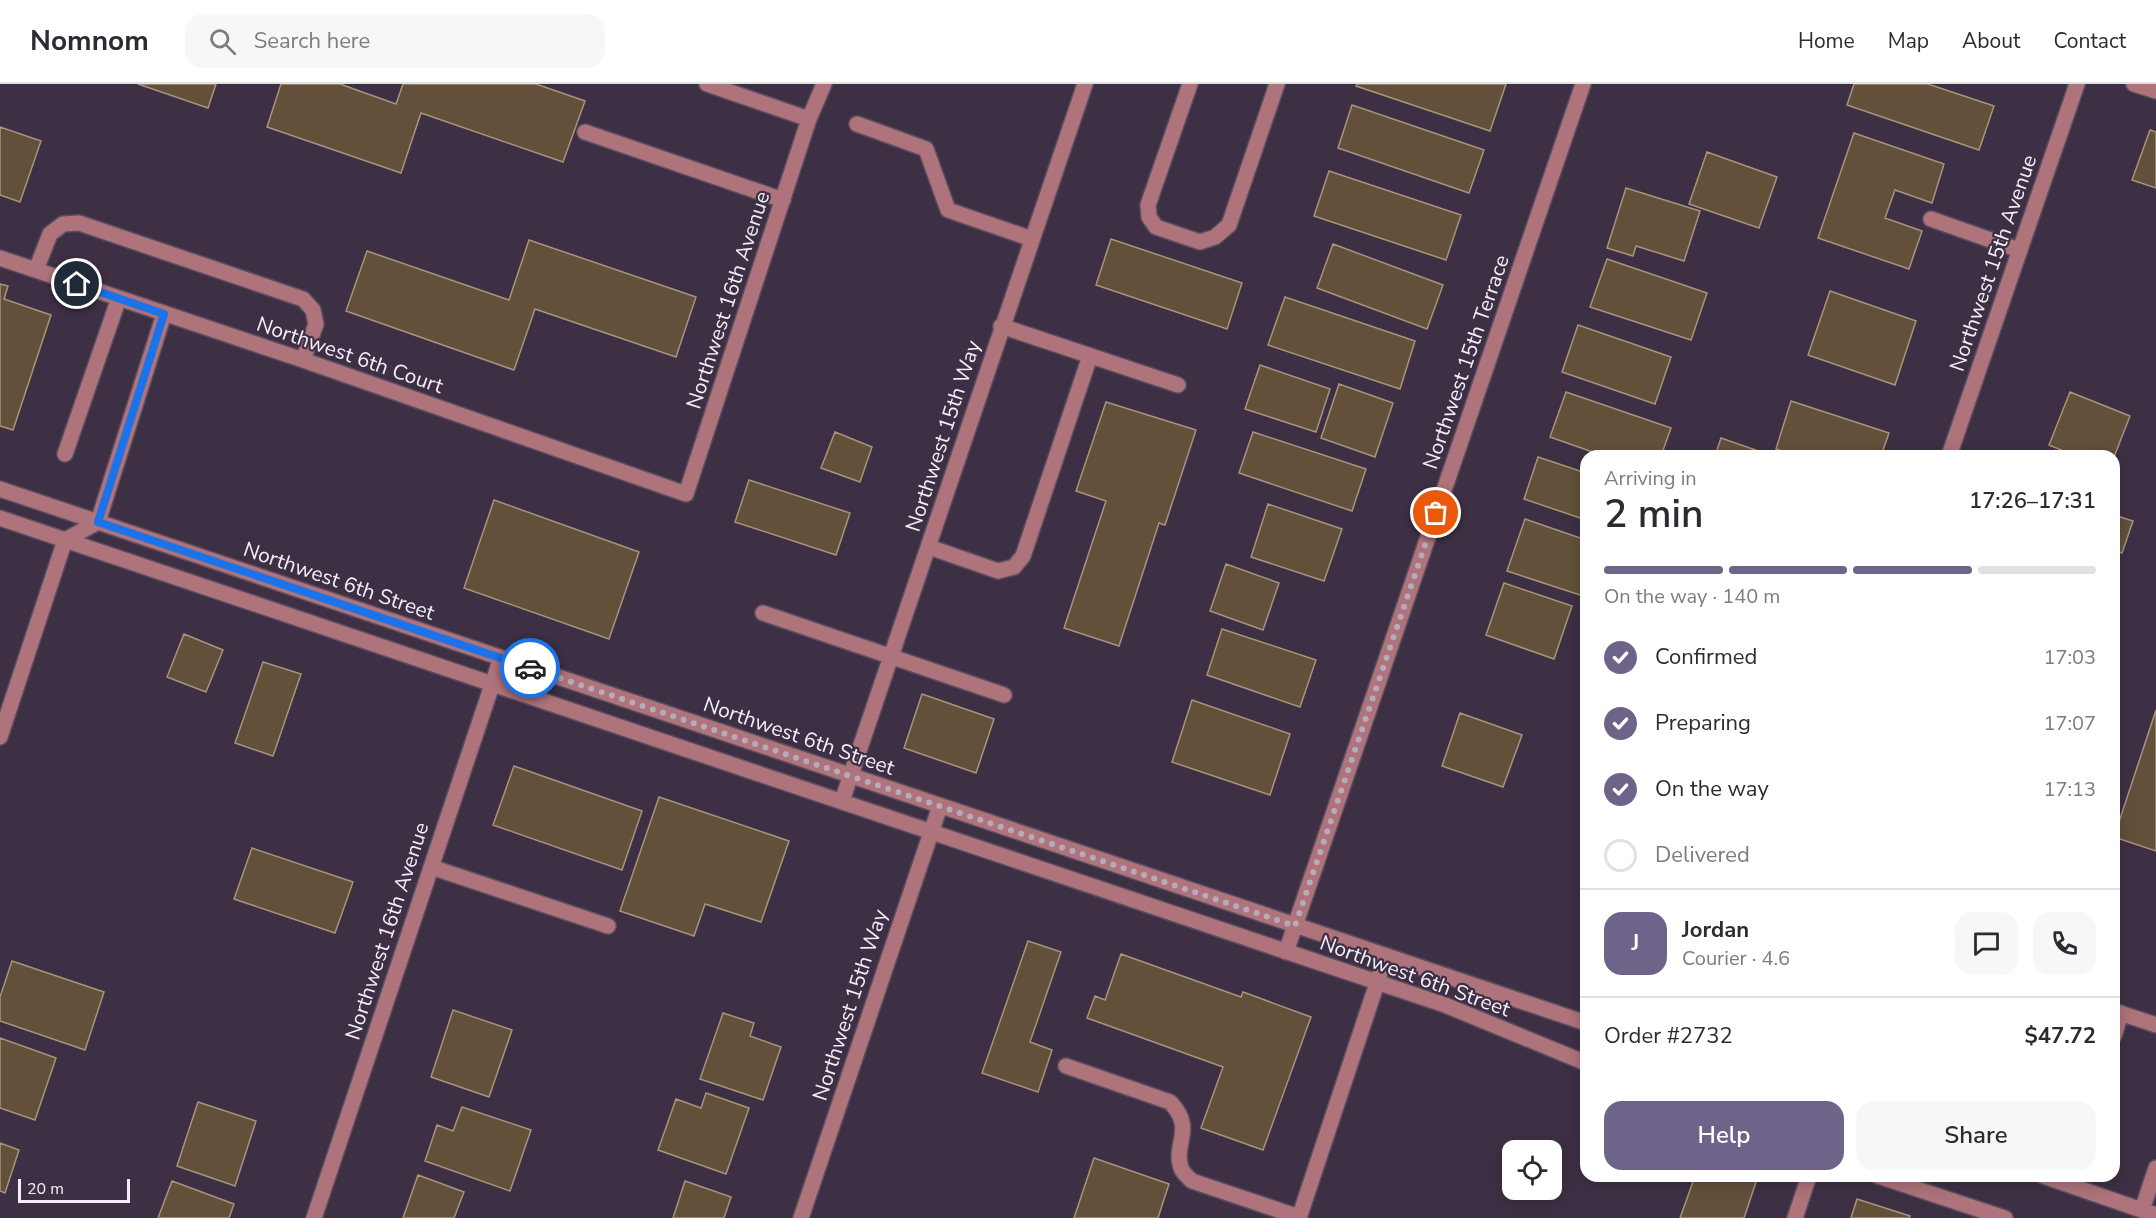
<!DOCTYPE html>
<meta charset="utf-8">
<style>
body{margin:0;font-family:"Nunito Sans",sans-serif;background:#f7f7f7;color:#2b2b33;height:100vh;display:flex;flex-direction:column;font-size:22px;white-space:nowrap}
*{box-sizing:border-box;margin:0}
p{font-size:20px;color:#7c7c81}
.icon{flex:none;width:33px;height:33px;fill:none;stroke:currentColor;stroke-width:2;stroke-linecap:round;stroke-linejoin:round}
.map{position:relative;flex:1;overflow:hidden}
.details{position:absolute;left:1580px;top:366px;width:540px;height:732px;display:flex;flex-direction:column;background:#fff;border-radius:18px;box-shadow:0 3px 15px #0003}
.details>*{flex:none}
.controls{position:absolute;left:1502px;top:1056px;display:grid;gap:12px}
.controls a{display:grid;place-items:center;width:60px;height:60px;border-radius:12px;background:#fff;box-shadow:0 3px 15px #0003;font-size:30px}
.scale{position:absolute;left:18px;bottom:15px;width:112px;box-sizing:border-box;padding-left:6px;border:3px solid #f6edfa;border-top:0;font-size:16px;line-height:21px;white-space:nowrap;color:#f6edfa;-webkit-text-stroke:4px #3e3044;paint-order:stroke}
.pin{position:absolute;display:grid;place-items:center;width:51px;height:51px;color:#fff;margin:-26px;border:3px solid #fff;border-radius:50%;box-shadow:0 2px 6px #0007}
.courier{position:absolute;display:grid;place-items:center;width:60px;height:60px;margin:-30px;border:4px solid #1a73e8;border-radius:50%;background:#fff;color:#222;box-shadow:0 2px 8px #0007}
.summary em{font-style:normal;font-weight:600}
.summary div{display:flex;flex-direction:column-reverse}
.summary{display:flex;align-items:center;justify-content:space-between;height:102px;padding:0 24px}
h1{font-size:39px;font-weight:600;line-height:45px}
.bar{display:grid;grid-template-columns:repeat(4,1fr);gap:9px 6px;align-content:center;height:72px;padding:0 24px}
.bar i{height:8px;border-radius:4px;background:#e1e1e2}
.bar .active{background:#6e6389}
.bar p{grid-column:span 4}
.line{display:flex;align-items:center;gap:15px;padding:0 24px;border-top:2px solid #e1e1e2}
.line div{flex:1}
.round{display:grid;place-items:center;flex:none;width:63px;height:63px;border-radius:18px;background:#f7f7f7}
ol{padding:0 24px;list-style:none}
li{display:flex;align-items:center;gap:18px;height:66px}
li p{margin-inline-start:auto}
li .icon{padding:6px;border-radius:50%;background:#6e6389;color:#fff;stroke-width:4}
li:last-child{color:#7c7c81}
li i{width:33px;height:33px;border:3px solid #e1e1e2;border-radius:50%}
.primary-button{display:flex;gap:12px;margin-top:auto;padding:12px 24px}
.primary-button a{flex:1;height:69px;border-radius:18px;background:#6e6389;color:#fff;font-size:24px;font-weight:600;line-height:69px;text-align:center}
.primary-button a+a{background:#f7f7f7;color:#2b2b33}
header{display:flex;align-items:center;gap:36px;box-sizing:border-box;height:84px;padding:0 30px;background:#fff;border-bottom:2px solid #e1e1e2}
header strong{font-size:28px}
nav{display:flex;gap:33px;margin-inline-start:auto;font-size:21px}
.search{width:420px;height:54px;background:#f7f7f7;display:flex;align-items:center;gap:15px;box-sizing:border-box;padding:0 21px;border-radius:18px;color:#7c7c81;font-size:22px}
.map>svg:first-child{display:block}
.building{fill:#62503b;stroke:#a8937d;stroke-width:1.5}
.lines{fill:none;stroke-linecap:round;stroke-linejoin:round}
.minor-casing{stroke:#5b4e61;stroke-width:18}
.minor{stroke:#ae737b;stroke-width:15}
.done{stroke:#b6abba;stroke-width:6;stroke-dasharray:0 10.8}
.route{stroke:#1a73e8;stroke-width:8}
.labels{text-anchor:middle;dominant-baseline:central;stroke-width:4.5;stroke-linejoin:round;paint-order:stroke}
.street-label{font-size:21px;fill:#f6edfa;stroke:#3e3044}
</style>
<header>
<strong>Nomnom</strong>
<div class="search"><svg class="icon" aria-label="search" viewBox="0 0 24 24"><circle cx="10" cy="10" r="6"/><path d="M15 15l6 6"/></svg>Search here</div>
<nav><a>Home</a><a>Map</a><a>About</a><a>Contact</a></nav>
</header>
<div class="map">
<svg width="2156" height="1134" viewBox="0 0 2156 1134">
<rect width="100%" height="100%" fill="#3e3044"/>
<path class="building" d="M138,0h78l-8,24z
M281,0h59l56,20 7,-20h133l49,17 -22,61 -142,-49 -20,60 -134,-46z
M1357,0h149l-16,47 -134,-45z
M1854,0h74l66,22 -15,44 -132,-45z
M1352,21l132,45 -15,43 -131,-45z
M0,43l41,14 -21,61 -20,-7z
M2150,46l6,2v56l-24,-8z
M1854,49l90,31 -12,39 -37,-13 -10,28 37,13 -13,38 -91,-31z
M1707,68l70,25 -18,51 -70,-24z
M1329,87l132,44 -15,45 -132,-44z
M1626,104l74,23 -16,50 -48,-15 -3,10 -26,-8z
M1111,155l131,44 -15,46 -131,-44z
M529,156l167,57 -20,60 -141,-48 -21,61 -168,-59 21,-60 142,49z
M1333,160l110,41 -16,44 -110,-41z
M1607,175l100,34 -16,47 -101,-33z
M0,200l8,2 -4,13 47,16 -38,115 -13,-4z
M1830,207l86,30 -21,64 -87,-30z
M1285,213l130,44 -15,48 -132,-44z
M1578,241l93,32 -16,47 -93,-32z
M1260,281l70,24 -14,43 -71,-23z
M1339,300l54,19 -18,54 -54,-19z
M1566,308l105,36 -10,28h-57l-54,-19z
M2070,308l60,24 -16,41 -38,-1 -27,-11z
M1791,317l98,32 -8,23h-84l-21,-7z
M1106,318l90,28 -31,95 -6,-2 -40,123 -55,-18 42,-127 -30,-10z
M835,348l37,15 -12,35 -39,-14z
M1253,348l113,37 -14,42 -113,-38z
M1721,354l52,18h-58z
M1538,373l48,16v47l-62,-21z
M749,396l101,33 -14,42 -101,-33z
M494,416l145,52 -30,87 -145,-51z
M1268,420l74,25 -18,52 -73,-24z
M2114,431l19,6 -11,32 -8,-3z
M1525,435l61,21v57l-79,-26z
M1226,480l53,19 -16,47 -53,-19z
M1504,499l68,23 -18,53 -68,-24z
M1222,545l94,31 -16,47 -93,-32z
M184,550l39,16 -17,42 -39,-15z
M263,578l38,12 -28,82 -38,-13z
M922,610l72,25 -18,54 -72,-25z
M1192,616l98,34 -20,61 -98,-33z
M2156,626v141l-42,-14z
M1460,629l62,22 -19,52 -61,-21z
M514,682l128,45 -20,59 -129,-45z
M659,713l130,44 -28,81 -56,-18 -11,32 -74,-25z
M252,764l101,34 -18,51 -101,-34z
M1028,857l33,11 -31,90 22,8 -14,42 -56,-19z
M1121,870l120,43 2,-5 68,25 -48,133 -62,-22 22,-61 -136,-49 8,-22 10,4z
M12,877l92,31 -19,58 -85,-29v-24z
M453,926l59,20 -23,67 -58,-20z
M723,929l31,10 -4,13 31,11 -18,53 -63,-21z
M0,954l56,20 -21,62 -35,-12z
M706,1009l43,15 -23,66 -68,-24 18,-51 25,9z
M198,1018l58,19 -21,65 -58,-20z
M462,1023l69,23 -21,61 -85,-30 12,-36 16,6z
M0,1059l19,7 -14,43 -5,-2z
M1094,1074l75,26 -11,34h-84z
M418,1091l46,17 -10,26h-51z
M1695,1092h63l-14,42h-64z
M172,1097l62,23 -5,14h-71z
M685,1097l46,16 -7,21h-51z
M1857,1115l53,17 -1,2h-58z"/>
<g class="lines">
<defs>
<path id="minor" d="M707,0l102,35
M1190,0l-42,121 1,12 7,10 44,15 15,-5 14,-12 48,-141
M2134,0l22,7
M857,40l69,25 22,61 84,29
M585,48l198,68
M1931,135l88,31
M0,174l303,102 383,134 123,-375 15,-35
M36,186l14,-36 13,-10 16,-1 224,76 10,11 3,14 -13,36
M1001,242l177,59
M65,370l54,-156
M1949,372l128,-372
M0,405l1586,534
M0,434l1445,487 141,58
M929,463l69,24 16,-4 9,-11 67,-200
M763,529l241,82
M0,653l65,-197 33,-18 66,-208
M842,717l243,-717
M431,783l177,59
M1286,868l297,-868
M2114,927l42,14
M2114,952l7,-23
M1066,982l104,36c27,28 1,43 12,68 2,4 7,8 10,11l107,36
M1878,1092l127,42
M2043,1092l113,39
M2142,1126l14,-42
M314,1134l187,-560
M801,1134l139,-412
M1299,1134l87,-262
M1795,1134l14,-42"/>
</defs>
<use href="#minor" class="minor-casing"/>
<use href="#minor" class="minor"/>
</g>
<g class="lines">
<path class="done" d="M530,584l765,258 141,-413"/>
<path class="route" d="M77,200l87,30 -66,208 432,146"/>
</g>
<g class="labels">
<g class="street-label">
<text transform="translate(1993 179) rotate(-71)">Northwest 15th Avenue</text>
<text transform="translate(728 216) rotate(-72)">Northwest 16th Avenue</text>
<text transform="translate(350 271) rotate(19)">Northwest 6th Court</text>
<text transform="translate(1466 278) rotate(-71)">Northwest 15th Terrace</text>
<text transform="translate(943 352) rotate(-72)">Northwest 15th Way</text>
<text transform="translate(339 497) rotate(19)">Northwest 6th Street</text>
<text transform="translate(799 652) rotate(19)">Northwest 6th Street</text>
<text transform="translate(387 847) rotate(-72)">Northwest 16th Avenue</text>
<text transform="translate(1415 892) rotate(20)">Northwest 6th Street</text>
<text transform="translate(850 921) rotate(-72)">Northwest 15th Way</text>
</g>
</g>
</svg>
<div class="controls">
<a><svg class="icon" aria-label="locate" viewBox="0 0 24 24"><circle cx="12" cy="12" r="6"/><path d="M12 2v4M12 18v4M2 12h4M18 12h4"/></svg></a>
</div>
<div class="scale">20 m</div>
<div class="pin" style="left:1436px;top:429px;background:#ea580c"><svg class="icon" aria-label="bag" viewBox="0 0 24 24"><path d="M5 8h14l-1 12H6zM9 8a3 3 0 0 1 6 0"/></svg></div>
<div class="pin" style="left:77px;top:200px;background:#1f2937"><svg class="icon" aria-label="home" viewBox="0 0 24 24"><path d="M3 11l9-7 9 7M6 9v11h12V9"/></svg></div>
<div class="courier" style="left:530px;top:584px"><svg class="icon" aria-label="car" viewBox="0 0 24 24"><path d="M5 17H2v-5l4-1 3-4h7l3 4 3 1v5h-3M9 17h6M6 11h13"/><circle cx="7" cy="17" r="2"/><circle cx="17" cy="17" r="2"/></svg></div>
<section class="details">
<div class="summary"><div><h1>2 min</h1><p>Arriving in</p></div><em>17:26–17:31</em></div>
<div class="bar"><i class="active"></i><i class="active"></i><i class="active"></i><i></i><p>On the way · 140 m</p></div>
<ol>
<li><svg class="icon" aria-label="check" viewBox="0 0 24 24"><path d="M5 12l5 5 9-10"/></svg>Confirmed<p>17:03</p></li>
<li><svg class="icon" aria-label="check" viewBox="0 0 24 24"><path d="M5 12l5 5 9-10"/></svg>Preparing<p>17:07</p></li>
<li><svg class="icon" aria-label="check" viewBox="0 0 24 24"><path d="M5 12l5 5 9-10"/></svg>On the way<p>17:13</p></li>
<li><i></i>Delivered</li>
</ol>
<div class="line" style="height:108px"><b class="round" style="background:#6e6389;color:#fff">J</b><div><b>Jordan</b><p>Courier · 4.6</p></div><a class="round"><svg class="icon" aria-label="chat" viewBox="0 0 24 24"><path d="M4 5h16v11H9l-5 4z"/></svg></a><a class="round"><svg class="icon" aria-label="phone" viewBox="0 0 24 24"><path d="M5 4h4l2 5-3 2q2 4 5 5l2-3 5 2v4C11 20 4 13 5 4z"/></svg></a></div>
<div class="line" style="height:78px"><div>Order #2732</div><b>$47.72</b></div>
<div class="primary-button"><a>Help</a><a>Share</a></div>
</section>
</div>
